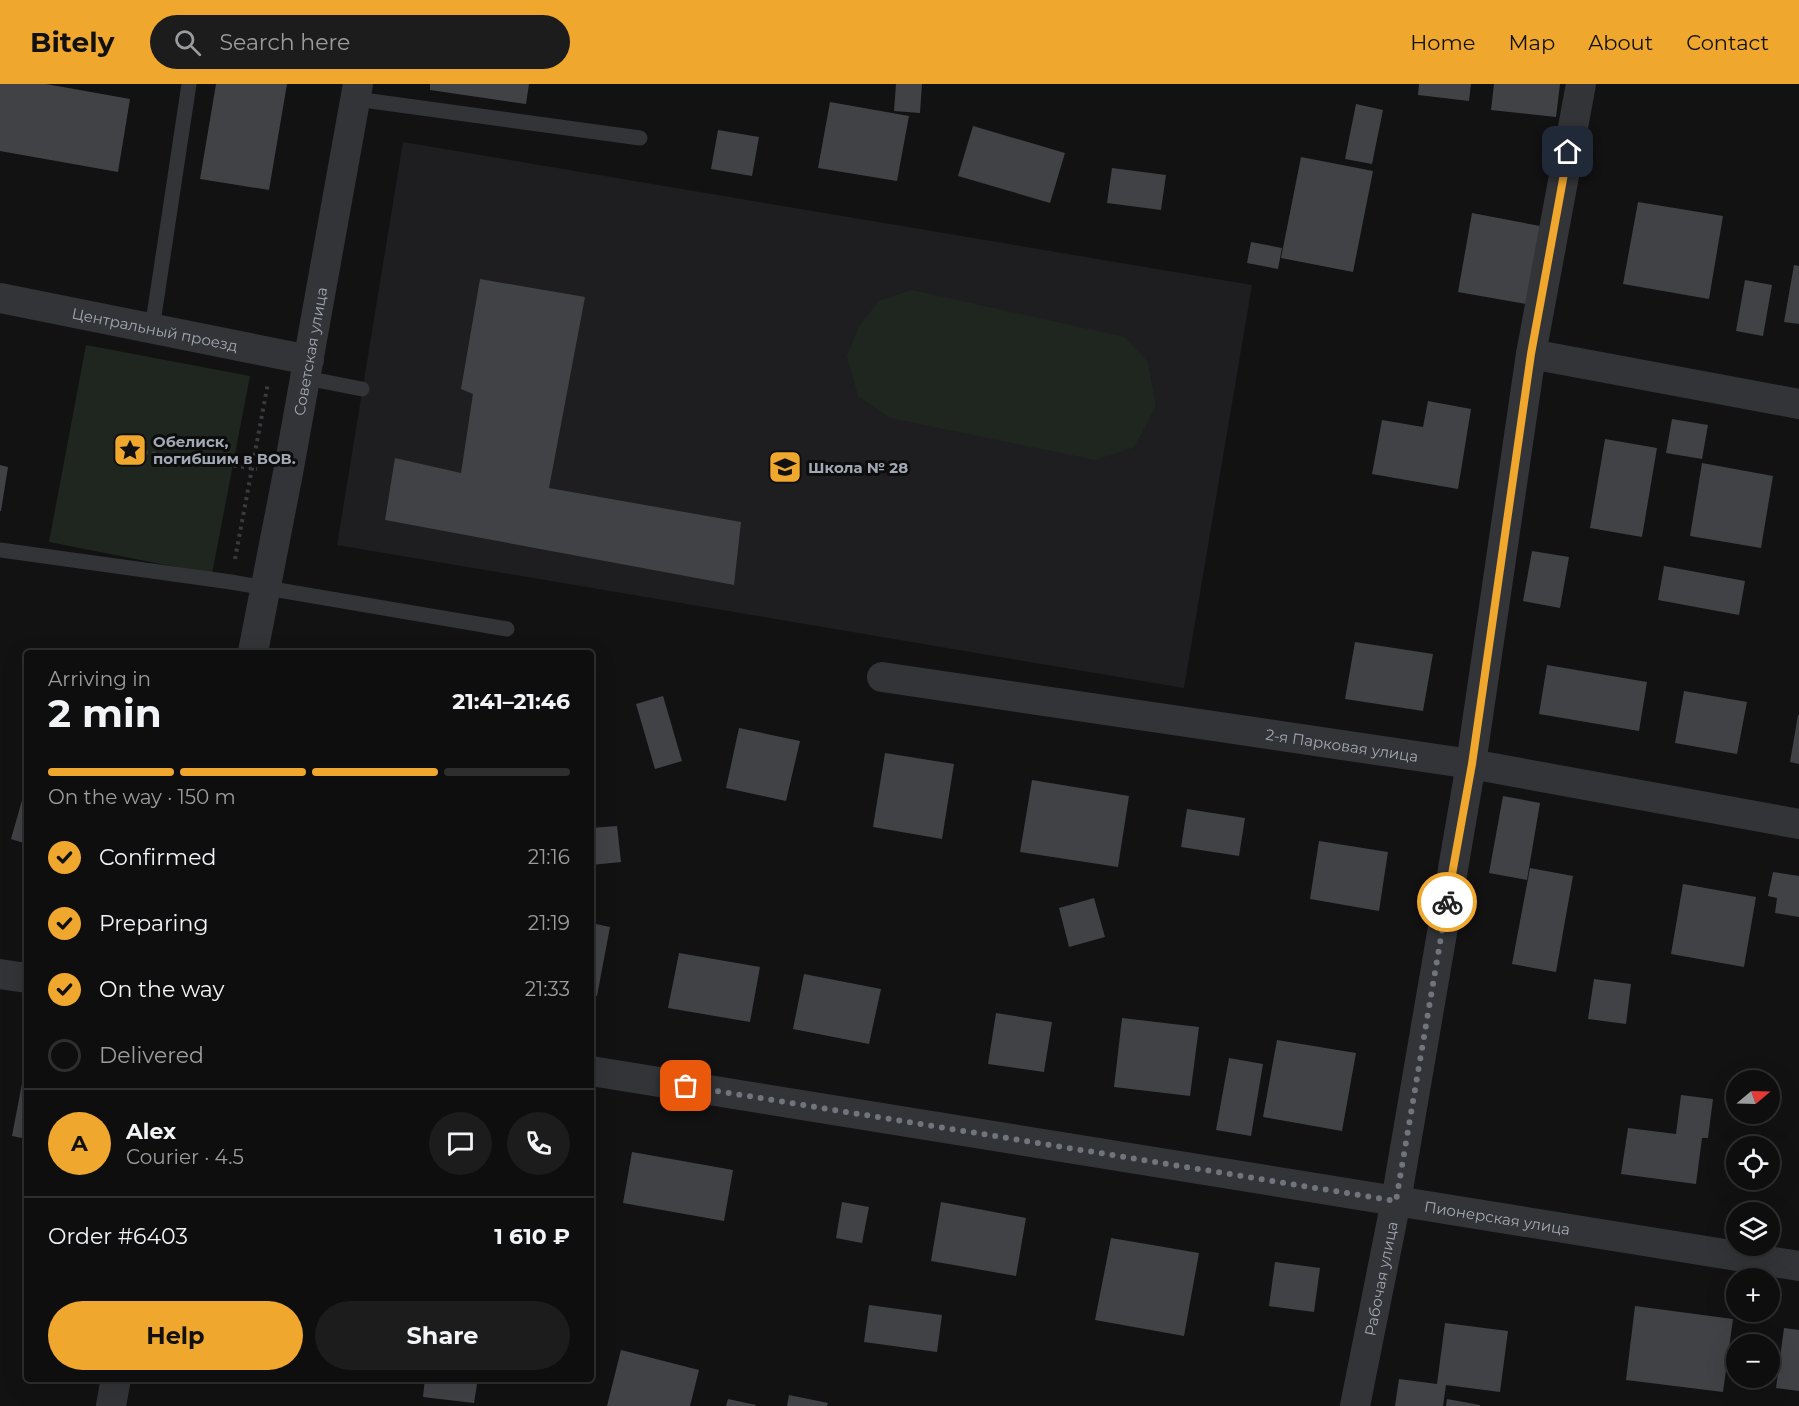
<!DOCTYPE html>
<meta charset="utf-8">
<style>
body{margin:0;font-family:Montserrat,sans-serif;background:#1c1c1c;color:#f1f3f6;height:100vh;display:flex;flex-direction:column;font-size:22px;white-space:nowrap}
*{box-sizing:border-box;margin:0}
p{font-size:20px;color:#9b9c9e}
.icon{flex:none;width:33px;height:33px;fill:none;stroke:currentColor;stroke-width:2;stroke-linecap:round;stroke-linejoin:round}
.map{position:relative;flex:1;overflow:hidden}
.panel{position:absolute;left:24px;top:566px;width:570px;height:732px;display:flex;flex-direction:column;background:#0e0e0e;border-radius:6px;box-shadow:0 6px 24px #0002,0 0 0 2px #2e2e2e}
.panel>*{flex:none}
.needle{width:39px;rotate:71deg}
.tools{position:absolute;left:1726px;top:986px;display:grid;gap:12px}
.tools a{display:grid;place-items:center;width:54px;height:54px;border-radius:50%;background:#0e0e0e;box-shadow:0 6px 24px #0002,0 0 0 2px #2e2e2e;font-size:30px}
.pin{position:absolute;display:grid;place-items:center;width:51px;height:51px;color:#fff;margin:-26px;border-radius:12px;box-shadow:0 3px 9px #0006}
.courier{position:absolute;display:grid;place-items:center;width:60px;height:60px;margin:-30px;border:4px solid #efa72d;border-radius:50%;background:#fff;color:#222;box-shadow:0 2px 8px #0007}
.head em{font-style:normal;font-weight:700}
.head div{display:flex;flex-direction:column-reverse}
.head{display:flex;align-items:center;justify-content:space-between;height:102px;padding:0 24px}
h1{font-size:39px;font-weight:700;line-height:45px}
.bar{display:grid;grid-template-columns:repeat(4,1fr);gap:9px 6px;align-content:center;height:72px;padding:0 24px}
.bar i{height:8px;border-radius:4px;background:#2e2e2e}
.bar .active{background:#efa72d}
.bar p{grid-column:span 4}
.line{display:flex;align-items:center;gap:15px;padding:0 24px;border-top:2px solid #2e2e2e}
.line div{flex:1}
.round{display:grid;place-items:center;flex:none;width:63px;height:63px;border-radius:32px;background:#1c1c1c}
ol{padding:0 24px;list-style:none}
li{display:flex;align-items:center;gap:18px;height:66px}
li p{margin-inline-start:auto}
li .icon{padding:6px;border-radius:50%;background:#efa72d;color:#111;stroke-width:4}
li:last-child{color:#9b9c9e}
li i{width:33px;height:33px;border:3px solid #2e2e2e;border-radius:50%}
.cta{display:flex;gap:12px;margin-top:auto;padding:12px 24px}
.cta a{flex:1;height:69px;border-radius:36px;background:#efa72d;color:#111;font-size:24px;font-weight:700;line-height:69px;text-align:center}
.cta a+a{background:#1c1c1c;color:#f1f3f6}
header{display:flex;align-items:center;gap:36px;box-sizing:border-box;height:84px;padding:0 30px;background:#efa72d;color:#111}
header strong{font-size:28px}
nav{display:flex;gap:33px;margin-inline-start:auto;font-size:21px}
.search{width:420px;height:54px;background:#1c1c1c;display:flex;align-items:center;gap:15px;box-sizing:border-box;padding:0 21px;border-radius:33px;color:#9b9c9e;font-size:22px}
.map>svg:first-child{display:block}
.built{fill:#1e1e20}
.green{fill:#1e261f}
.building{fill:#414246}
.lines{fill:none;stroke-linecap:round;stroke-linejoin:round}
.path{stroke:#393b3f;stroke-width:4;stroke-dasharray:3 4.5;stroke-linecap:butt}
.service{stroke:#333438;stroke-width:15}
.minor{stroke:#333438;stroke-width:30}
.done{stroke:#70747c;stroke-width:6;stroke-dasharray:0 10.8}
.route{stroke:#efa72d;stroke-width:8}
.labels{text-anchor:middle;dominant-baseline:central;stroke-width:6;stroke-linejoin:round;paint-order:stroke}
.street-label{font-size:15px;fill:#a3a9b4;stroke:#0d0d0e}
.poi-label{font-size:15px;font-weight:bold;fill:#a3a9b4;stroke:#0d0d0e;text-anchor:start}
</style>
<header>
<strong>Bitely</strong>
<div class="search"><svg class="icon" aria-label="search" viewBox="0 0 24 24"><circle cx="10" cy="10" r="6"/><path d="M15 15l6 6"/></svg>Search here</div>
<nav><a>Home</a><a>Map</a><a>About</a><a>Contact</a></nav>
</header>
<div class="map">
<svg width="1799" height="1322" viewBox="0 0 1799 1322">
<rect width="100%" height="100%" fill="#121213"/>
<path class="built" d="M403,58l849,143 -68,403 -847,-143z"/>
<path class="green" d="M912,206l213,47 23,25 8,44 -22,41 -39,13 -205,-42 -32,-22 -11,-40 12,-30 20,-25z
M86,261l164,31 -38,198 -163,-32z"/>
<path class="building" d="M0,0h46l84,15 -12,73 -118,-21z
M216,0h71l-18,106 -69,-11z
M430,0h99l-3,20 -96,-14z
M896,0h26l-2,29 -26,-2z
M1419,0h52l-2,17 -51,-6z
M1494,0h66l-4,33 -65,-7z
M830,18l79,14 -12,65 -79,-13z
M1356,20l27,6 -11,54 -27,-5z
M973,42l92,27 -15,50 -92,-27z
M718,46l41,7 -7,39 -41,-7z
M1301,73l72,14 -20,101 -72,-14z
M1112,84l54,7 -5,35 -54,-7z
M1638,118l85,14 -14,83 -86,-15z
M1472,129l68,13 -14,78 -68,-12z
M1251,158l31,6 -4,21 -31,-6z
M1794,181l5,1v58l-15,-2z
M480,195l105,18 -36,191 192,34 -7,63 -349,-65 10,-62 66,15 12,-79 -12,-5z
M1745,196l27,5 -9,51 -27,-5z
M1428,317l43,8 -13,80 -86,-15 10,-54 41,7z
M1672,335l36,6 -6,34 -36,-6z
M1605,355l52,9 -15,89 -52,-9z
M1702,379l71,13 -12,72 -71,-12z
M0,381l8,2 -7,44h-1z
M1532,467l37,6 -9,51 -37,-7z
M1664,482l81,15 -6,34 -81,-15z
M1355,558l78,12 -10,57 -78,-12z
M1547,581l100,17 -8,49 -100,-17z
M1684,607l63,11 -10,52 -62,-11z
M663,612l19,65 -27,8 -19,-65z
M1798,631h1v49l-9,-2z
M739,644l61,13 -14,60 -60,-13z
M885,669l69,11 -12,75 -69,-12z
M1032,696l97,16 -11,71 -98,-15z
M26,702h1v58l-16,-5z
M1503,712l37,7 -13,77 -38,-7z
M1187,725l58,9 -6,38 -58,-9z
M617,742l4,36 -30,3v-37z
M1319,757l69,11 -9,59 -69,-12z
M1530,784l43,8 -17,96 -44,-8z
M1773,788l26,4v41l-24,-4 2,-15 -9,-2z
M1683,800l73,13 -12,70 -73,-13z
M1094,814l11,39 -36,10 -10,-39z
M591,839l19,4 -13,69 -6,-1z
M679,869l81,14 -10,55 -82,-14z
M804,890l77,15 -12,55 -76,-15z
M1594,895l37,5 -5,40 -38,-5z
M996,929l56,9 -8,50 -56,-8z
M1122,934l77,9 -9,69 -76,-9z
M1277,956l79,13 -14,78 -79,-14z
M1229,974l34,6 -12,72 -35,-6z
M24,989h3v66l-15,-3z
M1681,1011l32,4 -5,39h-6l-6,46 -75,-10 7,-46 48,6z
M632,1068l101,18 -9,51 -101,-18z
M842,1118l27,5 -7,36 -26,-5z
M941,1118l85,16 -10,58 -85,-15z
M1111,1154l88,15 -15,83 -89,-16z
M1275,1178l45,6 -6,44 -45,-6z
M869,1221l73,10 -5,37 -73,-10z
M1635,1222l98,13 -10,73 -97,-12z
M1445,1239l63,8 -8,61 -54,-7 -3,21h-48l4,-27 38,5z
M1784,1244l15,2v61l-23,-3z
M621,1266l78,20 -9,36h-83z
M425,1294h53l-4,25 -51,-6z
M789,1311l39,8 -1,3h-40z
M728,1315l28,6 -1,1h-29z
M1447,1315l33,6v1h-34z"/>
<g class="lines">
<path class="path" d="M130,366l127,19
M235,475l33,-176"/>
<path class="service" d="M356,15l284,39
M152,245l37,-245
M306,294l56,11
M0,466l231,32 276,47"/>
<g class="minor">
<path id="s1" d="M0,214l309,62"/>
<path d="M1531,270l268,50"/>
<path id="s2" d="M253,568l35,-179 70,-389"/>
<path id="s3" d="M882,593l589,87 328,60"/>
<path d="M0,890l27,4"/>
<path id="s4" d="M591,987l1208,195"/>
<path d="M111,1322l5,-28"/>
<path id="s5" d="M1355,1322l41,-205 75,-437 60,-410 50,-270"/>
</g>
</g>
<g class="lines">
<path class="done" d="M686,1002l710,115 51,-299"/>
<path class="route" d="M1447,818l25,-138 59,-410 37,-202"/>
</g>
<defs>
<symbol id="sight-square" viewBox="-11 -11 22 22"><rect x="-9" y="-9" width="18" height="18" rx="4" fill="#efa72d" stroke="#0d0d0e"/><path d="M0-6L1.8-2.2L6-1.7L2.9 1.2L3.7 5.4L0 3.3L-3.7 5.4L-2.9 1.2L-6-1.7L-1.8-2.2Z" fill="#111"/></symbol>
<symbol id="school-square" viewBox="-11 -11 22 22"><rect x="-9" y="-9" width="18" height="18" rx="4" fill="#efa72d" stroke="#0d0d0e"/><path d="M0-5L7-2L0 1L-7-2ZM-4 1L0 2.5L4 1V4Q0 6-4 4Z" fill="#111"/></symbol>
</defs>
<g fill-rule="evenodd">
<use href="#sight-square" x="111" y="347" width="38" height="38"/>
<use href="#school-square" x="766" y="364" width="38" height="38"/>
</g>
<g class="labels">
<g class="street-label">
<text stroke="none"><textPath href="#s1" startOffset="158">Центральный проезд</textPath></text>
<text stroke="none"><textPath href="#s2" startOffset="306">Советская улица</textPath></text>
<text stroke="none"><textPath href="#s3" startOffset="465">2-я Парковая улица</textPath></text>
<text stroke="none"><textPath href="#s4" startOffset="918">Пионерская улица</textPath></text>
<text stroke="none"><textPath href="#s5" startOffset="130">Рабочая улица</textPath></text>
</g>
<g class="poi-label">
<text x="153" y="357">Обелиск,<tspan x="153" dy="17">погибшим в ВОВ.</tspan></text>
<text x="808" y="383">Школа № 28</text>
</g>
</g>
</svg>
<div class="tools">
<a><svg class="needle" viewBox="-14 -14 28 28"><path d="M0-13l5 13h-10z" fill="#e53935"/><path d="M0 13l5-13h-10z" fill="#9b9c9e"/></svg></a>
<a><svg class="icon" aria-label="locate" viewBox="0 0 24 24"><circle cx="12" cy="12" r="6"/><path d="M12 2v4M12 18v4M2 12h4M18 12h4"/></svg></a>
<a><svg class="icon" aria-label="layers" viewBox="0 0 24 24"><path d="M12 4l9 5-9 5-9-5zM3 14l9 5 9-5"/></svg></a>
<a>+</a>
<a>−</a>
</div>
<div class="pin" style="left:686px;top:1002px;background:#ea580c"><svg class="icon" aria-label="bag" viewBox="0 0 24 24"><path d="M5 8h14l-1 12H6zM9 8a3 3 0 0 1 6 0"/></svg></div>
<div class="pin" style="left:1568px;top:68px;background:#1f2937"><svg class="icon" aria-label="home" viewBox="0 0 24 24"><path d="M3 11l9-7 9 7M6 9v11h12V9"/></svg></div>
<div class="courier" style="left:1447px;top:818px"><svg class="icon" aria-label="bike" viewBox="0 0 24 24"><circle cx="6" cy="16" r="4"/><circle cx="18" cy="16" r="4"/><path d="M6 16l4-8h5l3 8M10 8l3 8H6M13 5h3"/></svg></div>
<section class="panel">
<div class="head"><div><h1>2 min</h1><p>Arriving in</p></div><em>21:41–21:46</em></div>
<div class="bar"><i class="active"></i><i class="active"></i><i class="active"></i><i></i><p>On the way · 150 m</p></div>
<ol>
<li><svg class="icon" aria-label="check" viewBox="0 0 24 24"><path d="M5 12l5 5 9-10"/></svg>Confirmed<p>21:16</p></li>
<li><svg class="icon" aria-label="check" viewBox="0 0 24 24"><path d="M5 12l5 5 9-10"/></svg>Preparing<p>21:19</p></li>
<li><svg class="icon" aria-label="check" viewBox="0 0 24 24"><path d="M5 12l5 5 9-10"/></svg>On the way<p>21:33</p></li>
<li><i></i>Delivered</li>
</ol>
<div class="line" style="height:108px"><b class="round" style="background:#efa72d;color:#111">A</b><div><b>Alex</b><p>Courier · 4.5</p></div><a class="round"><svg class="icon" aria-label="chat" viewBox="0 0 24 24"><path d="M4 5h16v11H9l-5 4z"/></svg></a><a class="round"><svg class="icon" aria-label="phone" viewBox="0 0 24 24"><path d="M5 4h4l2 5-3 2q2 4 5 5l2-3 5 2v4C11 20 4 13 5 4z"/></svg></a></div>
<div class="line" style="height:78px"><div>Order #6403</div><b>1 610 ₽</b></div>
<div class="cta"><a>Help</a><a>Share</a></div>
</section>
</div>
